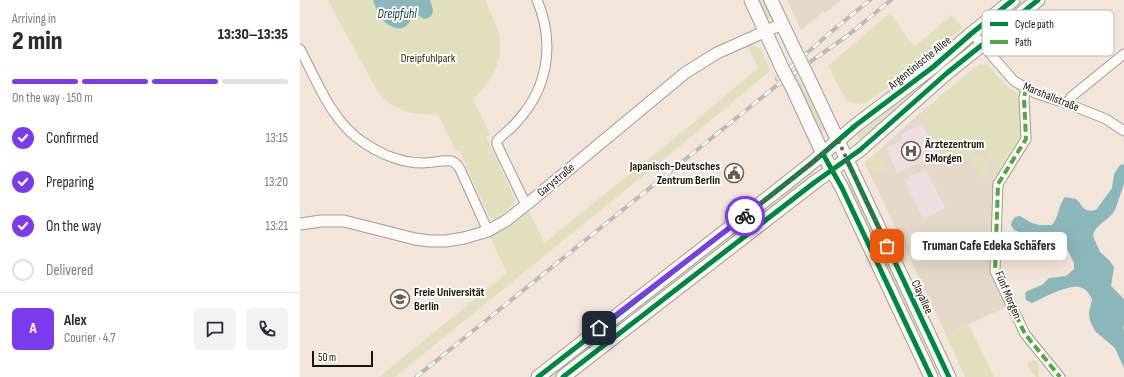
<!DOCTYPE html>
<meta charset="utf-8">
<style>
body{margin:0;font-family:"Sofia Sans Condensed",sans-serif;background:#f2f2f3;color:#2b2b33;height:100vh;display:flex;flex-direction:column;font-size:15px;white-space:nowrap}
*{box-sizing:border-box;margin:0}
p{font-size:13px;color:#7c7c81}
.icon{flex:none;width:22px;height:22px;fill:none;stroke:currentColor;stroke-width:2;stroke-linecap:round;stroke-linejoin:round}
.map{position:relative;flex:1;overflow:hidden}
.drawer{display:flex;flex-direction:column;background:#fff;width:300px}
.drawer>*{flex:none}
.scale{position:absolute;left:12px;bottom:10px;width:61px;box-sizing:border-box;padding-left:4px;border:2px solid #1d130a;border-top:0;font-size:11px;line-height:14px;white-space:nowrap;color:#1d130a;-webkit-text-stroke:3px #fff;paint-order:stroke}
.pin{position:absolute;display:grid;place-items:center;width:34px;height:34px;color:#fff;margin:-17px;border-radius:8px;box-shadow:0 2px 6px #0006}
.courier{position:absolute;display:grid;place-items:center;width:40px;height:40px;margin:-20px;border:3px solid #7c3aed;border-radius:50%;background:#fff;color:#222;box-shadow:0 1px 5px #0007}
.bubble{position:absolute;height:28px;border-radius:6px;background:#fff;box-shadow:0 4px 16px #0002;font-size:13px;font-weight:800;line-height:28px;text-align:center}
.overview em{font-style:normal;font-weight:800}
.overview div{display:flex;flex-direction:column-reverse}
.overview{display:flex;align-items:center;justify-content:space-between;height:68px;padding:0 12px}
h1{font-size:26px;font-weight:800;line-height:30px}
.bar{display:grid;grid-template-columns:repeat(4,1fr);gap:6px 4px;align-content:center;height:48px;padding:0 12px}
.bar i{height:5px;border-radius:3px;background:#e1e1e2}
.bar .current{background:#7c3aed}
.bar p{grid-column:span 4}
.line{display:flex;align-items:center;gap:10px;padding:0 12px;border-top:1px solid #e1e1e2}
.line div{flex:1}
.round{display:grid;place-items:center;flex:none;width:42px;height:42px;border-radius:6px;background:#f2f2f3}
ol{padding:0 12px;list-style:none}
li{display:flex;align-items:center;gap:12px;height:44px}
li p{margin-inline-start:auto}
li .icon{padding:4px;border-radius:50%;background:#7c3aed;color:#fff;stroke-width:4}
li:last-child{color:#7c7c81}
li i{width:22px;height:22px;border:2px solid #e1e1e2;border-radius:50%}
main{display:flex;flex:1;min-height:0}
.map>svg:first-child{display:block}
.commercial{fill:#e4d9c9}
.medical{fill:#efdee1}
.green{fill:#e1dfbd}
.water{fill:#8cb7ba}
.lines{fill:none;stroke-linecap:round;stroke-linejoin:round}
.minor-casing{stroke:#a69b92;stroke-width:11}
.tertiary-casing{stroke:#a69b92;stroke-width:13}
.secondary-casing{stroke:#a69b92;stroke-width:15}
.minor{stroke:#fdfbf9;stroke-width:9}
.tertiary{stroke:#fdfbf9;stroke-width:11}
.secondary{stroke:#fdfbf9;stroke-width:13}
.rail-casing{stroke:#bcb9b6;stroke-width:4}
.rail{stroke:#fff;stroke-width:2.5;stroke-dasharray:8;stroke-linecap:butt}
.secondary-bridge-casing{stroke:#a69b92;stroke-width:15;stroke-linecap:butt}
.secondary-bridge{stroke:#fdfbf9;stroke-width:13}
.quiet{stroke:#52a841;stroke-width:4;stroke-dasharray:8 4;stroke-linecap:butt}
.cycleway-casing{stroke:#fff;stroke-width:8}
.cycleway{stroke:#00873e;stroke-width:5}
.done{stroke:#685c53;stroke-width:4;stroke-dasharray:0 7.2}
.route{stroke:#7c3aed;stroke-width:5}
.labels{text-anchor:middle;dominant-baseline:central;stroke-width:4;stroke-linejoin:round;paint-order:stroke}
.park-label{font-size:12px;fill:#2d3107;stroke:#fff}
.street-label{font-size:12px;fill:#1d130a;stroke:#fff}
.poi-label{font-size:12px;font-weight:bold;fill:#1d130a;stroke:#fff;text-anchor:start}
.water-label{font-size:13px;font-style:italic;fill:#16383c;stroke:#fff}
.key{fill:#fff;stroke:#bbb8b6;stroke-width:1}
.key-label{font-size:11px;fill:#1d130a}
</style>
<main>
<section class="drawer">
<div class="overview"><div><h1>2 min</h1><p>Arriving in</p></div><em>13:30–13:35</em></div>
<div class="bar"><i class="current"></i><i class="current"></i><i class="current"></i><i></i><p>On the way · 150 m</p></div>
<ol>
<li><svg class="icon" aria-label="check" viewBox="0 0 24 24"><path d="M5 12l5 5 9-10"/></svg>Confirmed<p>13:15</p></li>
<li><svg class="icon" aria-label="check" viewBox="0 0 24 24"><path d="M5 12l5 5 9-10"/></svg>Preparing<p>13:20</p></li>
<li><svg class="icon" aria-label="check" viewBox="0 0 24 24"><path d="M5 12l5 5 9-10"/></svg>On the way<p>13:21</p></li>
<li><i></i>Delivered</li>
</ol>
<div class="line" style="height:72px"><b class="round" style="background:#7c3aed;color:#fff">A</b><div><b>Alex</b><p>Courier · 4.7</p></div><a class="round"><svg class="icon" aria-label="chat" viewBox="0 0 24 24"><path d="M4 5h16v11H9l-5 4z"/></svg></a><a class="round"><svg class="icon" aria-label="phone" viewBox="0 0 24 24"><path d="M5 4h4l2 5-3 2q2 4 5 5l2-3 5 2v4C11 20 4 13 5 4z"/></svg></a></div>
</section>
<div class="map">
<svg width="824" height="377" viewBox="0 0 824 377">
<rect width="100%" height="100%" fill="#f2e5da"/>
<path class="commercial" d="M487,0h54l-16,13 -2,-1 -22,18z
M621,112l19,42 41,-7 13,16 -2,109 16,34 -62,29 -81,-172z"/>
<path class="medical" d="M622,124l15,30 -40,19 -11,-25 17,-8 -2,-6z
M626,169l19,39 -22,11 -19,-40z"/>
<path class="green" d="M28,0h157c5,11 11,23 14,35 5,27 -7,46 -26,64l17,36 -4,2 29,62 -1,5 -18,14h-5l-2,-2 -30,-66 -3,1 -18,-37c-17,2 -37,-1 -51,-13 -4,-3 -7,-8 -11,-12z
M457,0h7l7,14v3l-1,1 -3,1z
M721,0h8l-44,35 -2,-2 1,-4z
M590,13l24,34 38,-32 11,13 -62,50 -34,24 -5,2 -9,-1 -5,-2 -3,-3 -17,-32z
M454,45l7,4 9,22 -84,70 -291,236h-16l128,-104 -17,-36 17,-9 22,-17 15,32 137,-110 77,-65 -10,-22z
M667,45l2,1v2l-108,95 -5,-11z
M679,64l9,1 19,21 12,9 3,40 -28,47v-19l-13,-16 -17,12 -24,-5 -19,-42z
M494,70l13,24 7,10 12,24 -5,4 -30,-61z
M575,154l6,3 6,7 -1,6c-8,6 -16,2 -20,-6l1,-4z
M679,155l4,1 5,7v15l-6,1 -10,-20z
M513,169l3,6 -33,24 -3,-2z
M550,180l30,62 -6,3 -29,-62z
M472,201l3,1 1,3 -137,106 -3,-3z
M586,256l34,75 -3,-1 -21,-46 -2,-2 -14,-23z
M324,317l2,2 -1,3 -70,55h-10z
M669,325l25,52h-29l-19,-42z
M735,360l3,3 1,14h-3c-5,-5 -5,-8 -9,-13 1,-3 5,-4 8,-4z"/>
<path class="water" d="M73,0h57l3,10 -1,5 -4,3 -4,1 -9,-6h-3c-1,3 -1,7 -3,10 -8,12 -24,2 -30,-8 -2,-4 -4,-10 -6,-15z
M824,164v20l-9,26c-5,10 -20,14 -22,26l7,16 9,8 5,7 -3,19 13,13v27l-1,1 1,3v38l-9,-20 -20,-17 -5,-10 -1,-8 3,-14c-2,-4 -6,-10 -10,-11 -11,-6 -39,10 -50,15l-6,-3 -1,-6 2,-3 15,-6 7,-7 17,-2 8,-7v-6l-8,-16 -7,-2 -14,2 -8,-8 -23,-9 -3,-5 1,-4 3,-4 5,-1 12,7 7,2h13c7,-8 6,-20 13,-28 3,1 8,1 11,2 8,6 5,14 20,11l16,-22 2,-14 6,-9z"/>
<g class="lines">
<defs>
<path id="minor" d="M672,33l42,48 21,12 33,11 38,15 18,12
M0,49c17,32 32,73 63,93 17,12 39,21 60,21 9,0 19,-3 28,-2 5,1 6,4 9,8l28,62
M726,88l-2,10 2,41 -28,45 -3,87 30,63 35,43
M768,104l3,-7 53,-43
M226,205l-26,-54 -3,-7v-3c5,-6 11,-10 16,-15 4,-4 8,-9 12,-14 25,-33 28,-75 12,-112"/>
<path id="tertiary" d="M0,224l21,-3h23l71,18 15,2h16l18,-3 24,-7 19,-11 19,-15 159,-132 32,-20 65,-29"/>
<path id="secondary" d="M451,0l31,68
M471,0l23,49
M508,77l141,300
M493,89l30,65 19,34 89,189
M238,377l236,-184 39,-31 43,-37 77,-58 39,-34 41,-33
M263,377l252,-195 45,-32 87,-77 91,-73"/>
</defs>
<use href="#minor" class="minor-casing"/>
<use href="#tertiary" class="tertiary-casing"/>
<use href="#secondary" class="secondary-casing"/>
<use href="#minor" class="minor"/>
<use href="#tertiary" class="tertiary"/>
<use href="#secondary" class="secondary"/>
<defs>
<path id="rail" d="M477,79l61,-53 32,-26
M116,377l360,-291 71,-50 44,-36"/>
</defs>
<use href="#rail" class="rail-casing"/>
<use href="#rail" class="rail"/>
<defs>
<path id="secondary-bridge" d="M494,49l14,28
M482,68l11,21"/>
</defs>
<use href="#secondary-bridge" class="secondary-bridge-casing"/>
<use href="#secondary-bridge" class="secondary-bridge"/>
<path class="quiet" d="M726,88l-2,10 2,41 -28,45 -3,87 30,63 35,43"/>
<defs>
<path id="cycleway" d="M523,154l19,34 89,189
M547,160l102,217
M238,377l236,-184 39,-31 43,-37 77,-58 39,-34 41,-33
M263,377l252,-195 45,-32 87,-77 91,-73"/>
</defs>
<use href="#cycleway" class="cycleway-casing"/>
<use href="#cycleway" class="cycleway"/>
</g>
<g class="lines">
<path class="done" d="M445,216l68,-54 25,-22 49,106"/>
<path class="route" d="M299,328l146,-112"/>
</g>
<defs>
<symbol id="hospital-ring" viewBox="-11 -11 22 22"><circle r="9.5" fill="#fff" stroke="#685c53" stroke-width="1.5"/><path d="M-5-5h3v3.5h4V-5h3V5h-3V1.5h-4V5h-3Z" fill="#685c53"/></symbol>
<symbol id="civic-ring" viewBox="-11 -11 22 22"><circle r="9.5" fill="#fff" stroke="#685c53" stroke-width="1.5"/><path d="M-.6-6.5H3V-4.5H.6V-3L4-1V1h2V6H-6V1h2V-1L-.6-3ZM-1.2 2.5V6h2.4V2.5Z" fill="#685c53"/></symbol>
<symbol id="university-ring" viewBox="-11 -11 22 22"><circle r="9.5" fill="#fff" stroke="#685c53" stroke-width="1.5"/><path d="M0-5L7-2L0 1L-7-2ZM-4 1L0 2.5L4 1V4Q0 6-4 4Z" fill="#685c53"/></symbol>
</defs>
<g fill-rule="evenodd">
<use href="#hospital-ring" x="600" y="140" width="22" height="22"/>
<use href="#civic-ring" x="423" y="162" width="22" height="22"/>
<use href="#university-ring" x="89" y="288" width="22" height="22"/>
</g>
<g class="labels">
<g class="park-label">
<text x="128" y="58">Dreipfuhlpark</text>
</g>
<g class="street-label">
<text transform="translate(620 63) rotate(-39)">Argentinische Allee</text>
<text transform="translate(751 97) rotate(22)">Marshallstraße</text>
<text transform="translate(256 180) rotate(-40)">Garystraße</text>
<text transform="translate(708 295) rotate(67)">Fünf Morgen</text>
<text transform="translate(622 297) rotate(65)">Clayallee</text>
</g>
<g class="poi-label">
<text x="625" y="144">Ärztezentrum<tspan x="625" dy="14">5Morgen</tspan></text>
<text x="420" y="166" text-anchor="end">Japanisch-Deutsches<tspan x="420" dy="14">Zentrum Berlin</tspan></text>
<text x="114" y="292">Freie Universität<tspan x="114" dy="14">Berlin</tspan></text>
</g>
<g class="water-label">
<text x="97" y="14">Dreipfuhl</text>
</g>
</g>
<rect x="682" y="10" width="132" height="46" rx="6" class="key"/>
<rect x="690" y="22" width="18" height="4" fill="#00873e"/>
<rect x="690" y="40" width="18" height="4" fill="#52a841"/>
<g class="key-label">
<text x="715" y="28">Cycle path</text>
<text x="715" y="46">Path</text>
</g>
</svg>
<div class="scale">50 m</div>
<div class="pin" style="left:587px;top:246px;background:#ea580c"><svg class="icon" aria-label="bag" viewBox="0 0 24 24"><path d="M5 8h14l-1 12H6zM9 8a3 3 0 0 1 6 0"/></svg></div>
<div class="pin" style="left:299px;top:328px;background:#1f2937"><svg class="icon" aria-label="home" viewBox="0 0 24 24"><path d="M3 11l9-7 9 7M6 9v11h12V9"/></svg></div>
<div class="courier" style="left:445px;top:216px"><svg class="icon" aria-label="bike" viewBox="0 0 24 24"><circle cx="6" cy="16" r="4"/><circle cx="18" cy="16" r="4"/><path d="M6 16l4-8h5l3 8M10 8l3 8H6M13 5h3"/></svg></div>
<div class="bubble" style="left:611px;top:232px;width:156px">Truman Cafe Edeka Schäfers</div>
</div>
</main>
